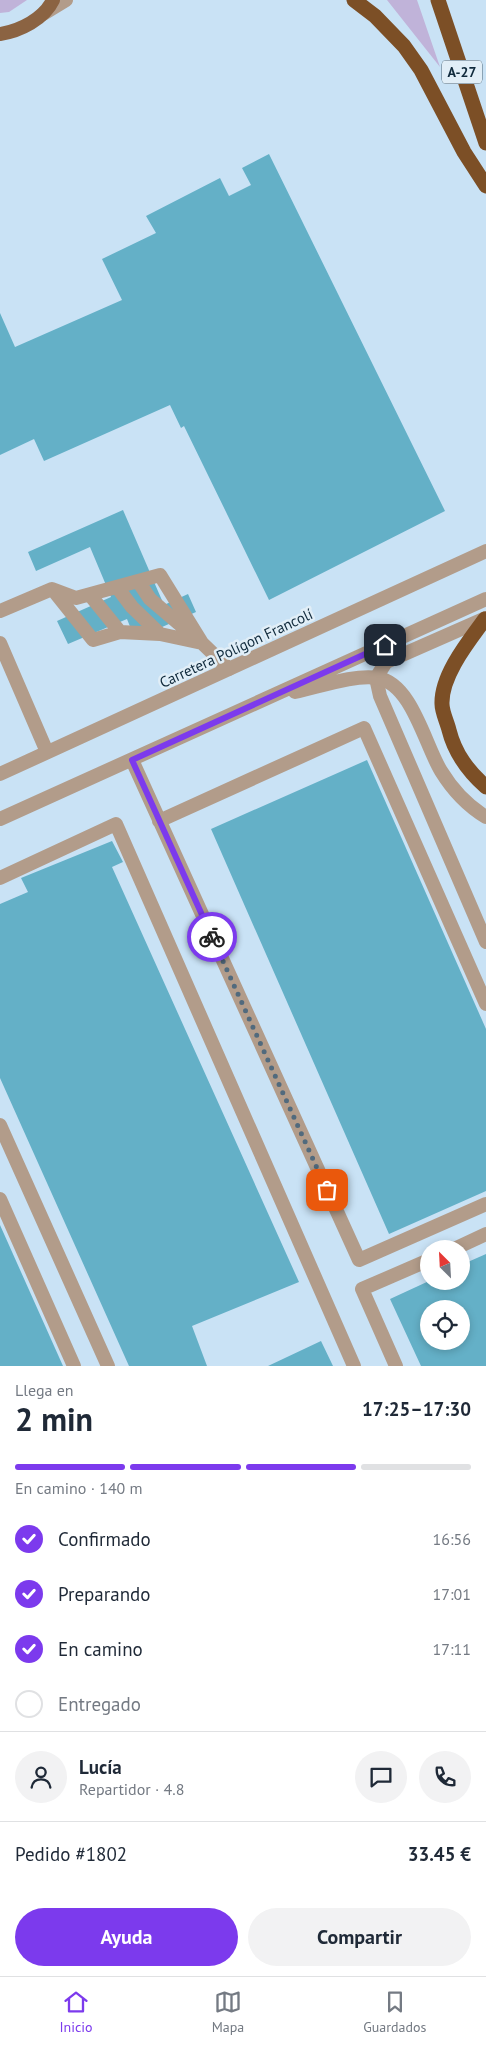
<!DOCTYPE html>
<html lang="es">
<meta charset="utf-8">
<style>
body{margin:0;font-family:"PT Sans",sans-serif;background:#f2f2f3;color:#1f2937;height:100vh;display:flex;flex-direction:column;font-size:19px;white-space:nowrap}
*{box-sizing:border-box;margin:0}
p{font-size:16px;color:#747a83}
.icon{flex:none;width:28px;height:28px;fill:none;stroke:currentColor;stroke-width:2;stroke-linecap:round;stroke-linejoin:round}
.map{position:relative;height:1366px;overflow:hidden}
.details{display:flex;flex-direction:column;background:#fff;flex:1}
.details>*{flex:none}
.needle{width:32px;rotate:336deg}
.fabs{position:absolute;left:420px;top:1240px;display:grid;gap:10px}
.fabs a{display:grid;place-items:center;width:50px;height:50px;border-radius:50%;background:#fff;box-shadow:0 2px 8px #0003;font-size:25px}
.pin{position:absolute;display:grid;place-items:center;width:42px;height:42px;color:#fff;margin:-21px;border-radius:10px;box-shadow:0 2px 8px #0006}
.courier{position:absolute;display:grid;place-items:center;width:50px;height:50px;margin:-25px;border:4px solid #7c3aed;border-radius:50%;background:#fff;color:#222;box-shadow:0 1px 6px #0007}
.head em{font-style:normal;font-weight:700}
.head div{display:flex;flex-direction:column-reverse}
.head{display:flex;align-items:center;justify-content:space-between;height:85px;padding:0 15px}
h1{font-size:32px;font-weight:700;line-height:38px}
.bar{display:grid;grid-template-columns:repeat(4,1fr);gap:8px 5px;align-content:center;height:60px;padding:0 15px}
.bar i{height:6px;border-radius:4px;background:#e0e1e3}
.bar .selected{background:#7c3aed}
.bar p{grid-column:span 4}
.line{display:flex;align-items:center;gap:12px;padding:0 15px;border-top:1px solid #e0e1e3}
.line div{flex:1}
.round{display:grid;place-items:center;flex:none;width:52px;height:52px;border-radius:26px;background:#f2f2f3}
ol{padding:0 15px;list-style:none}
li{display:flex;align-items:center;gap:15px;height:55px}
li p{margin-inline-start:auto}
li .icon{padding:5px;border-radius:50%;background:#7c3aed;color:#fff;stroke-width:4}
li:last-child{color:#747a83}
li i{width:28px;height:28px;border:2px solid #e0e1e3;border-radius:50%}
.action{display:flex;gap:10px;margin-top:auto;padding:10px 15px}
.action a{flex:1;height:58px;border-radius:30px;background:#7c3aed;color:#fff;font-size:20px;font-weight:700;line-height:58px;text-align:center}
.action a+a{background:#f2f2f3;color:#1f2937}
.tab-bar{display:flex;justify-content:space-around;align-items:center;height:70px;border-top:1px solid #e0e1e3;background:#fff;font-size:14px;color:#747a83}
.tab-bar a{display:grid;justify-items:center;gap:2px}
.tab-bar .selected{color:#7c3aed}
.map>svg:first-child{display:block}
.green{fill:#c0b3d9}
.building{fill:#64b0c7;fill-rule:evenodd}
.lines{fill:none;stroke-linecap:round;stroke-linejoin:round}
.service{stroke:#b29c8a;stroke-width:14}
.minor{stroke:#b29c8a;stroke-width:14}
.tertiary{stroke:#b29c8a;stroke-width:14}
.primary{stroke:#8b6342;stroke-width:14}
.motorway{stroke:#7c4f26;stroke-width:15}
.done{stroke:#516a7d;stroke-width:5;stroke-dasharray:0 9}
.route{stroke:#7c3aed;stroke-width:6}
.labels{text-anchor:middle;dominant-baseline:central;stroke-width:5;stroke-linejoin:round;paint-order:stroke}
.shield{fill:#e1eef7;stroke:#4f6574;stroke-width:1}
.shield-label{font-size:14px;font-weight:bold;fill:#102a3c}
.street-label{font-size:15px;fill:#102a3c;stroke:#e1eef7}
</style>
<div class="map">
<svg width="486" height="1366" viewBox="0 0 486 1366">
<rect width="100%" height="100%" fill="#c9e2f5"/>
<path class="green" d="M0,0h27l-18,12 -9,1z
M387,0h30l23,67z"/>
<path class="building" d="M269,154l176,357 -176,89 -85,-174 -3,2 -11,-23 -126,56 -10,-22 -34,16v-142l15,34 107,-47 -20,-41 54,-26 -10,-17 74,-38 9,18 22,-11 -9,-17z
M123,510l41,95 24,-11 8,18 -61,27 -8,-20 -59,25 -11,-23 54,-24 -21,-50 -54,24 -8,-19z
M367,760l119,269v162l-97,43 -178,-405z
M112,841l11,21 -11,5 187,415 -107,44 15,40h-78l-129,-288v-174l28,-12 -7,-14z
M0,1225l63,141h-63z
M486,1254v112h-65l-31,-67 39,-18h32v-16zM429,1309h32v32h-32z
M321,1341l12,25h-65z"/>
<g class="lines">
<path class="service" d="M138,581l12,18 41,35
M117,587l15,20 28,27 42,9
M53,590l40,50 27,-8
M90,595l30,37 40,2
M0,611l52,-22 24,9 84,-23 42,68 27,26
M376,678l4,18 106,246
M132,760l227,500 127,-56
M159,821l205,-93 122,276
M0,878l116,-54 238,542
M0,1125l108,241
M0,1199l74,167
M454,1249l32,-15
M396,1366l-34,-77 67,-29"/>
<path class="minor" d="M0,643l47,109
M376,678l10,-16 100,-44
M295,692c24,-5 59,-18 83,-14 34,6 47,67 63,93 11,18 27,35 45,46
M0,774l486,-223
M0,819l486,-220"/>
<path class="tertiary" d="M43,14l23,-14"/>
<path class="primary" d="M0,34c20,-3 44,-15 53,-34"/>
<path class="motorway" d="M354,0l21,16 29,30 17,24 43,82 22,34
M438,0l48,143
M485,619c-16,22 -44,56 -43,85 0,8 5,18 7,26 6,24 19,41 37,57"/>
</g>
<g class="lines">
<path class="done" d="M212,937l115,253"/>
<path class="route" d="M212,937l-80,-177 253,-115"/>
</g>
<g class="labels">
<rect class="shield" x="442" y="60.5" width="40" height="23" rx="4"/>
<g class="shield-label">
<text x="462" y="72">A-27</text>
</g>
<g class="street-label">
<text transform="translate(236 648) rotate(-25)">Carretera Polígon Francolí</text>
</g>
</g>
</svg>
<div class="fabs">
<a><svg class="needle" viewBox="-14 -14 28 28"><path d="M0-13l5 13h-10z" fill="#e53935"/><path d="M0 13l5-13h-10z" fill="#747a83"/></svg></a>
<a><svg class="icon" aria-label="locate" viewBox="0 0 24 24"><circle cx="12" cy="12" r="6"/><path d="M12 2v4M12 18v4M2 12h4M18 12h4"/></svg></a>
</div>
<div class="pin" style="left:327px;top:1190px;background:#ea580c"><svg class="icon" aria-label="bag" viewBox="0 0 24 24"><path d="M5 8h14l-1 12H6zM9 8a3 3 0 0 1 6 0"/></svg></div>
<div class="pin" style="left:385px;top:645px;background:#1f2937"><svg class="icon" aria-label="home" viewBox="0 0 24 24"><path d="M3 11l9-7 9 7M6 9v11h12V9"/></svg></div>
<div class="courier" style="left:212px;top:937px"><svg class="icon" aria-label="bike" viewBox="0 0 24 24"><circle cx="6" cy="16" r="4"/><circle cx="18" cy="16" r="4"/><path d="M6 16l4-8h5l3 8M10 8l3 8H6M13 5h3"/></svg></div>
</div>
<section class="details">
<div class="head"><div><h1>2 min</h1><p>Llega en</p></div><em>17:25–17:30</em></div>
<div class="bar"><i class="selected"></i><i class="selected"></i><i class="selected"></i><i></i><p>En camino · 140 m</p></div>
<ol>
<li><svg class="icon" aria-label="check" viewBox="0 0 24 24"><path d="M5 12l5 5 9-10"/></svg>Confirmado<p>16:56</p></li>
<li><svg class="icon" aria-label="check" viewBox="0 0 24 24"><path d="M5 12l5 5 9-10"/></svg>Preparando<p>17:01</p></li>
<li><svg class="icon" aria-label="check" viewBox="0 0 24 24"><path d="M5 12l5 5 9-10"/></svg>En camino<p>17:11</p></li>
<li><i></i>Entregado</li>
</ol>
<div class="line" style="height:90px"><a class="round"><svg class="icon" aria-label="person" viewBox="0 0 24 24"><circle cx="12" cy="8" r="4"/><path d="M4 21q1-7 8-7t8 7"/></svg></a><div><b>Lucía</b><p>Repartidor · 4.8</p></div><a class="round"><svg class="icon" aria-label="chat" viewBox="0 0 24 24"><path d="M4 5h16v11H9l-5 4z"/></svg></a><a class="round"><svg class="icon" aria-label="phone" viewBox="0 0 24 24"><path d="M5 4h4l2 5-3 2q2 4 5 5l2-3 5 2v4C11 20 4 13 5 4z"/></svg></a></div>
<div class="line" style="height:65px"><div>Pedido #1802</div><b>33.45 €</b></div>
<div class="action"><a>Ayuda</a><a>Compartir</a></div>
</section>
<nav class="tab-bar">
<a class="selected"><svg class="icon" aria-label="home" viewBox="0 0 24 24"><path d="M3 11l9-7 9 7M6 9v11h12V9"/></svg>Inicio</a>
<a><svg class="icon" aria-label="map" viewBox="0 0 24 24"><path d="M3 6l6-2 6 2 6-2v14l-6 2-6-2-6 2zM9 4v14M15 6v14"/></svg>Mapa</a>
<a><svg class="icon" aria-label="saved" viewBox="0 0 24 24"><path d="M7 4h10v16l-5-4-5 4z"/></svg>Guardados</a>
</nav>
